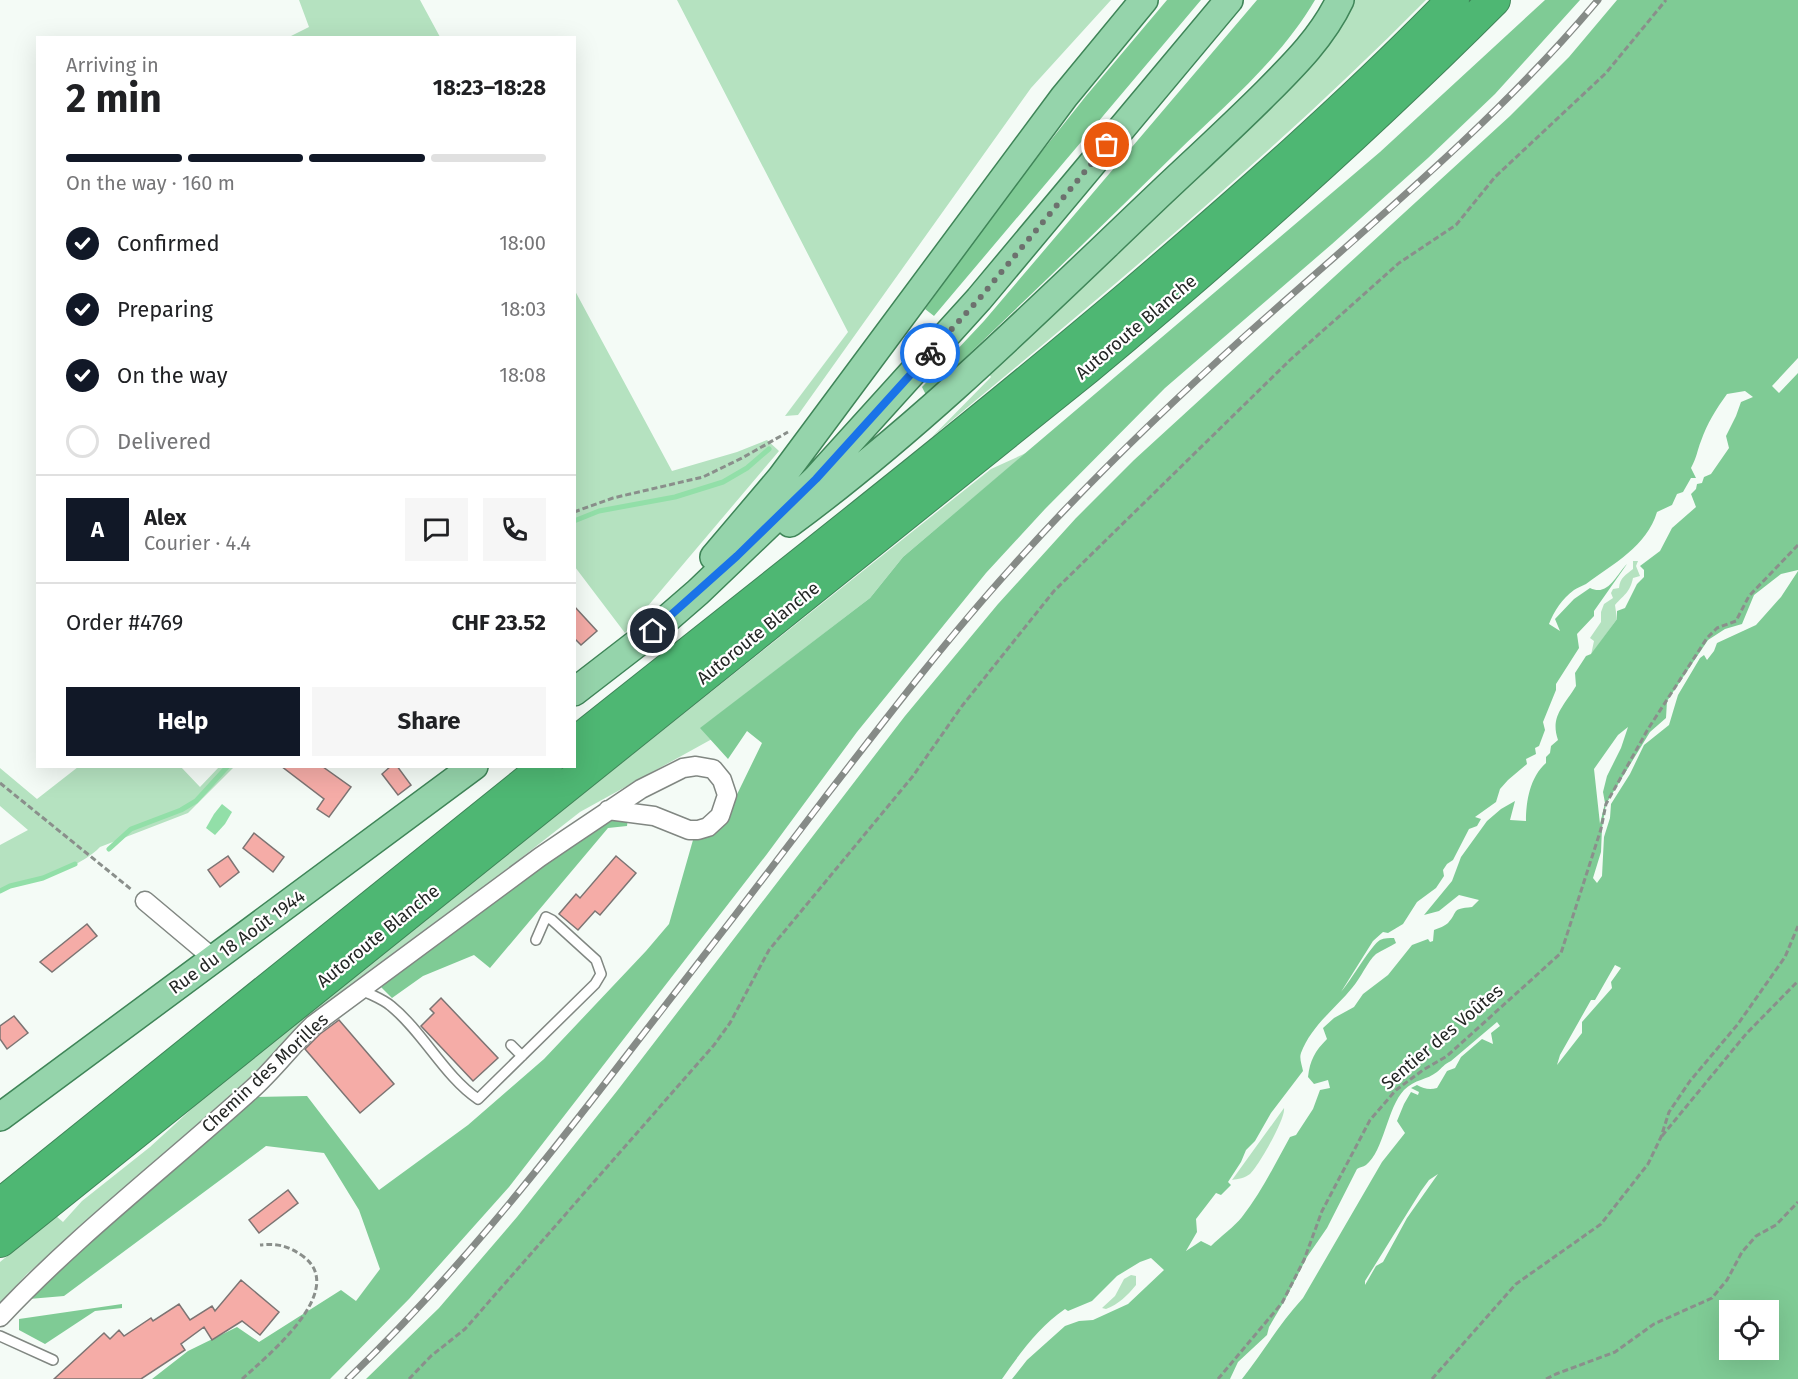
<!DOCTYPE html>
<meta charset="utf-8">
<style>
body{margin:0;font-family:"Fira Sans",sans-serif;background:#f6f6f6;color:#202124;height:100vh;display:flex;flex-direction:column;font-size:22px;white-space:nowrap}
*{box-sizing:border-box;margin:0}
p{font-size:20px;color:#757577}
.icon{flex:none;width:33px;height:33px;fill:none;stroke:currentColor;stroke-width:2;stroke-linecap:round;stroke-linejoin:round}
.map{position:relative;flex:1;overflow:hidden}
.details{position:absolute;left:36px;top:36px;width:540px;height:732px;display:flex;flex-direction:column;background:#fff;border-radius:0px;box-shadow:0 6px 24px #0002}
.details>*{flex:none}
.buttons{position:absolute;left:1719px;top:1300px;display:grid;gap:12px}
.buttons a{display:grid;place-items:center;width:60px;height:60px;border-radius:0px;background:#fff;box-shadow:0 6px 24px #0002;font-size:30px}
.pin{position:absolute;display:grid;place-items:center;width:51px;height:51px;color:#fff;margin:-26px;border:3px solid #fff;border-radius:50%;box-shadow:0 2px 6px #0007}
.courier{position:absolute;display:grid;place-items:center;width:60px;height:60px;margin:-30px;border:4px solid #1a73e8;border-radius:50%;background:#fff;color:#222;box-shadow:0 2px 8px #0007}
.head em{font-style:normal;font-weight:700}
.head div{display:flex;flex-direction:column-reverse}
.head{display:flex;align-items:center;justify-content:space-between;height:102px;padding:0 30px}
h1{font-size:39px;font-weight:700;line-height:45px}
.bar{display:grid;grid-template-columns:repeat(4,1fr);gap:9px 6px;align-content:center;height:72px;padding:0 30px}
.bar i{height:8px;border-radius:4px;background:#e0e0e0}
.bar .on{background:#111827}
.bar p{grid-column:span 4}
.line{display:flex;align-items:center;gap:15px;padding:0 30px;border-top:2px solid #e0e0e0}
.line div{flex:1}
.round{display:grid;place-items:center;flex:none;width:63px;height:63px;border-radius:0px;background:#f6f6f6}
ol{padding:0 30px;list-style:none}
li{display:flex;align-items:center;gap:18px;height:66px}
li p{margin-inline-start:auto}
li .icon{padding:6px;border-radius:50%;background:#111827;color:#fff;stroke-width:4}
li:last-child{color:#757577}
li i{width:33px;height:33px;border:3px solid #e0e0e0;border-radius:50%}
.action{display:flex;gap:12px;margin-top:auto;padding:12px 30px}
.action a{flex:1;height:69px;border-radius:0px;background:#111827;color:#fff;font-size:24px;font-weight:700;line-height:69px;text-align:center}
.action a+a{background:#f6f6f6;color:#202124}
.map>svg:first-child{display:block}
.green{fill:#b5e2c0}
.forest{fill:#7fcb95;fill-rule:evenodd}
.water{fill:#92dfa8}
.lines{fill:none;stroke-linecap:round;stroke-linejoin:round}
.stream{stroke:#92dfa8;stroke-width:5}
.building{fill:#f5aca7;stroke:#7c7473;stroke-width:1.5}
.lane-casing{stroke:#818782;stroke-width:12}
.street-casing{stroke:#818782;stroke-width:21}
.primary-casing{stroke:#3f8558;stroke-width:30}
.highway-casing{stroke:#3f8558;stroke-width:34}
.path{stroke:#8a8f8b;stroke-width:3;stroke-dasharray:6 3;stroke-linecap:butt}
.lane{stroke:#fff;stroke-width:9}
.street{stroke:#fff;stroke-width:18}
.primary{stroke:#95d4ab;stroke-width:27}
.highway{stroke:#4eb773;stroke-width:32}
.rail-casing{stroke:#868b87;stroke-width:7}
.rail{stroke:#fff;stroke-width:4.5;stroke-dasharray:14;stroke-linecap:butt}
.done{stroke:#6d716e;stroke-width:6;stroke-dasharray:0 10.8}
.route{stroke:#1a73e8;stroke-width:8}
.labels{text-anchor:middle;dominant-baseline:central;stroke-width:4.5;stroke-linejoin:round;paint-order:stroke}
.street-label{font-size:18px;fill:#242725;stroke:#fff}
</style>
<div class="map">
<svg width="1798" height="1379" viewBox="0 0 1798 1379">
<rect width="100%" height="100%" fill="#f4fbf6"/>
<path class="green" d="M299,0h121l20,37h-151l20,-10z
M677,0h434l-80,88 -233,327 -13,1 63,-84z
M1352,0h74c-154,156 -325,296 -494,437l59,-60 -4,-6z
M574,289l98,182 65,-19 30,-12 12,11 -154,182 -50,-66z
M1026,453l-123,104 -33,41 -169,130 11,11 -132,73 -209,163 -65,45 -62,63 -217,191 -27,29v-41l56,-46 7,6 19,-21 68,-54 71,-65 770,-613z
M1633,561h5l-2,5 4,10 -7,2c-3,14 -8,16 -18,27l2,14 -26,36 3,-14 -4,-3 11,-16v-10l3,-8 9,-6 -2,-5 2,-4 6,-1c1,-11 7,-13 14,-19z
M78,767h103l19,20 19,-20h15l-46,46 -88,34c-15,16 -47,28 -68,34 -11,4 -21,5 -32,10v-46l28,-15 -28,-24v-38l37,31z
M1284,1108c2,10 -26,59 -34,66 -5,4 -12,5 -18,6z
M1131,1275l5,1v9c-9,11 -17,19 -30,24l-4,-1 13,-12 9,-17z"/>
<path class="forest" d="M1167,0h34l-267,316 -9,-7 87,-120 74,-93z
M1257,0h58c-35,60 -91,106 -140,154 -82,81 -165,161 -249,241l-4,-8 62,-66z
M1545,0h35l-85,94 -67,64 -96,86 -167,144 -120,121 -59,64 -129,159 -90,122 -258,333 -100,112 -79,80h-178l36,-28 49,-24 22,15 82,-52 15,11 24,-32 -21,-59 -35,-57 -58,-7 -202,150 -35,3 77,-73 147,-129 54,-1 72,94 89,-65 76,-66 102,-108 23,-27 24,-84 24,-15 9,-8 36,-74 -15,-12 -19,28 -28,-31 170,-130 33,-41 477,-405z
M1617,0h181v358l-26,28 7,7 19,-20v197l-17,4 -27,21 -12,29 -17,5 -17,11 -41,61 -1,17 -16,14 -44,72 -4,24 -1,24 -8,26 4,5 5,-7 2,-39 6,-19 1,-14 19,-30 14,-29 25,-20 9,-30 22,-37 4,-3 3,5 7,-9 3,-8 39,-18 25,-28 17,-26v808h-556c21,-27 38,-56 61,-81l79,-136 23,-29 -8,-12 7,-17 7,-12 7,3 1,-3 -8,-4 6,-3c7,4 13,5 20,3l10,-17 8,-3 6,-11 21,-18 11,5 -2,-11 9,-7 -3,-4 -46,39c-7,3 -9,7 -14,11 -10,8 -22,7 -33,18 -17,18 -20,61 -38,75 -3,2 -6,2 -9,4l-30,59 -20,29 -21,41 -17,29 -2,8 -29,27 -8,17h-218l15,-19 38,-34 14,-5 14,-1 35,-16 36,-34 -13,-12 -11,4 -23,14 -25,25 -24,10 -3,-2c-26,18 -45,44 -63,70h-636l73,-71 78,-91 100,-126 288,-375 93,-112 78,-86 58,-58 376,-344 59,-59zM1745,391l8,6 -12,5 -5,14 -10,20 3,12 -18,26 -7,3 -2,6 -5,1 -1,5 -5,5 5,13 -24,21 -12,23 -20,15 4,4v7l-7,7 -12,24 -8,3v8l-26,35 -5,2 -11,17 1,13c-13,21 -26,31 -18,54l-7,6 -1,7 -4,4v6c-16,14 -20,38 -20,58l-16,-1 5,-19 -14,8 -14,12 -26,36 -9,24 -28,34 15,-4 20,-16 20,5 -7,7c-22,2 -13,4 -24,16 -3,3 -9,5 -14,7l-1,11 -3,1 -2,-3 -16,6 -24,30 -25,19 -9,13 -20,11 -11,10 4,11c-12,12 -17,21 -19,38l6,7 14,-4 2,8 -10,2 -7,19 -17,26 -6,2c-15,27 -29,56 -48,80 -8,10 -21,19 -31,29l-10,-5 -15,10 11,-19 -1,-13 20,-26 5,2 10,-10 -3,-3 13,-20 5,-12 9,-9 16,-28 32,-42c-1,-6 -4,-13 -2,-18 10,-27 34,-44 51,-65 9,-10 15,-26 24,-34 6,-4 14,-7 20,-11l-2,-5c-4,0 -10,0 -14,2 -8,4 -30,42 -39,52l32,-51 10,-9 5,1 15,-9 14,-22 19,-14 8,-12 -1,-6 4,-6 6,-4 16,-31 8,-3 4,-7 -6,-2 21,-15 4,-13 8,-9 19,-16 -1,-5 10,-5 -1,-6 4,-2 6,-16 -2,-8 13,-32v-6l23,-36 -2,-14 17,-18v-5l33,-47c-11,11 -19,33 -37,24l-16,11 -19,20 5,12 -11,-7c5,-13 13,-25 25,-34 3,-2 8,-4 12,-6 27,-20 61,-38 71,-72l15,-7 5,-11 6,-2 8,-14h5l-5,-10c6,-11 6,-17 10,-27 6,-17 15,-32 26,-47zM1628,727l-7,21 -14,28 -4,16 2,11 -5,21 -6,-55 24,-34zM1615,965l6,3 -10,14 1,6 -30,34v11l-25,32 3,-10 31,-55h4zM1438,1174l-31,44 -24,44 -7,4 -11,19v-4l56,-90 8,-11zM1730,1311h38v39h-38z
M628,818l-1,8 -19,2 -118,140 -16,-13 -51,21 -31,22 -11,-11 164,-125 61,-41z
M122,1304v4l-27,3 -50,33 -26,-14v-11z"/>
<path class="water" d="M222,804l10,8 -7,12 -10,11 -9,-7 8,-14z"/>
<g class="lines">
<path class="stream" d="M574,521l25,-10 76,-14 48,-15 24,-14 22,-19
M109,849l22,-20 50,-19 15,-9 32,-35
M0,891l10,-5 33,-8 32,-14"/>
</g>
<path class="building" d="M574,606l23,25 -16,14 -7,-7z
M281,766l42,1 28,20 -22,30 -12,-8 7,-10z
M391,766h6l14,19 -13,10 -16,-21z
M254,833l30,24 -11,15 -30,-24z
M228,856l11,16 -19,15 -12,-17z
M616,856l20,17 -36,42 -5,-4 -17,19 -19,-16 17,-20 4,4z
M87,924l10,12 -45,36 -12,-10z
M441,998l57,60 -25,23 -52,-55 13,-13 -4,-4z
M14,1016l14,17 -21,16 -7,-10v-13z
M339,1020l55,64 -34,29 -55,-64 15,-15z
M288,1190l10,13 -39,30 -10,-13z
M241,1280l38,32 -19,23 -18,-14 -30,19 -8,-13 -23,17 4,6 -44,29h-87l50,-46 6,6 9,-9 5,6 27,-18 2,3 26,-17 11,16 22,-14 3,5z"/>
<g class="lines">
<defs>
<path id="lane" d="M362,990c9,5 21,9 29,16 32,26 54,71 87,93l117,-115 6,-10 -5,-14 -44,-40 -6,-3 -10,23
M511,1045l11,11
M0,1336l53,24"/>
<path id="street" d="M145,901l69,58
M0,1317c77,-82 167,-151 250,-226 23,-20 41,-45 63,-66l227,-168 28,-19 73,-49 42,-21 13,-2 17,3 9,11 5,15 -7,21 -12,11 -10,3h-9l-35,-14 -46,-6"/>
<path id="primary" d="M790,523c134,-99 252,-217 372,-331 35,-33 71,-66 105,-100 28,-28 56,-56 73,-92
M714,557l67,-79 283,-381 80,-97
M574,692l79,-61 45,-39 118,-113 163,-180 250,-299
M0,1117l474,-351"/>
<path id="highway" d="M574,744c186,-148 374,-294 555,-447 111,-95 222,-192 324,-297
M0,1205l546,-439
M0,1241l1087,-873c141,-117 277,-238 407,-368"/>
</defs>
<use href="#lane" class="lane-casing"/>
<use href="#street" class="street-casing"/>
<use href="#primary" class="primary-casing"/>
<use href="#highway" class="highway-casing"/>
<path class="path" d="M574,512l39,-14 90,-21 39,-19 46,-26
M0,783l132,107
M1662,1136l84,-102 52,-53
M242,1379c24,-22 106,-88 62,-122 -15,-11 -26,-14 -44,-12
M409,1379l22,-23 34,-27 249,-284 16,-22 39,-73 144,-174 49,-70 92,-115 236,-231 109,-97 57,-38 39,-48 111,-104 60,-73
M1218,1379l64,-76 22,-43 18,-49 48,-91 26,-30 27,-20 24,-14 114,-103 40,-124 5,-25 42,-75 59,-91 10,-10 19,-7 13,-25 49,-51
M1432,1379l84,-95 85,-60 47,-60 13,-27 8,-25 21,-31 48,-57 47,-67 13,-31
M1546,1379l10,-5 59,-22 39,-28 58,-26 15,-18 15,-28 14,-16 20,-11 22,-23"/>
<use href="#lane" class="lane"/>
<use href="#street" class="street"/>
<use href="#primary" class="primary"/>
<use href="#highway" class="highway"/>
<defs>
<path id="rail" d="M348,1379c102,-98 189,-207 275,-319 67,-86 134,-173 200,-260 61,-79 122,-159 189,-233 73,-82 152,-158 233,-231 121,-108 248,-211 353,-336"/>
</defs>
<use href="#rail" class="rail-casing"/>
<use href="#rail" class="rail"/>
</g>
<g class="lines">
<path class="done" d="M930,353l49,-54 128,-154"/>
<path class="route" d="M653,631l84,-75 79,-77 114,-126"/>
</g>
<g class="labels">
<g class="street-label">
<text transform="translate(1136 327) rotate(-40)">Autoroute Blanche</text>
<text transform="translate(758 633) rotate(-39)">Autoroute Blanche</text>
<text transform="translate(378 936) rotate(-39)">Autoroute Blanche</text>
<text transform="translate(237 942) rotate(-36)">Rue du 18 Août 1944</text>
<text transform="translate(1442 1037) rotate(-40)">Sentier des Voûtes</text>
<text transform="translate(265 1073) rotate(-43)">Chemin des Morilles</text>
</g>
</g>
</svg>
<div class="buttons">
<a><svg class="icon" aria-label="locate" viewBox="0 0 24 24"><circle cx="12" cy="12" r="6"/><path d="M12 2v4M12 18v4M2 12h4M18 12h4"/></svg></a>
</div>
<div class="pin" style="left:1107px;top:145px;background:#ea580c"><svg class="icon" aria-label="bag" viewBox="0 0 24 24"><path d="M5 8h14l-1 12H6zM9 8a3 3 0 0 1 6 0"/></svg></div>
<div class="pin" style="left:653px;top:631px;background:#1f2937"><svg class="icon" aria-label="home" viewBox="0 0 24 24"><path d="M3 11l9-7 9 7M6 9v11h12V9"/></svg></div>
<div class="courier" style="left:930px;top:353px"><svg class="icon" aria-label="bike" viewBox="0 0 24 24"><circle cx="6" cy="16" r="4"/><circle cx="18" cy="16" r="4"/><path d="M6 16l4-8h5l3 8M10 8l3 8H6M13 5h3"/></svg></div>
<section class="details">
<div class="head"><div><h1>2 min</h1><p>Arriving in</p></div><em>18:23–18:28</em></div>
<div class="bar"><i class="on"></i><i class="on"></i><i class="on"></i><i></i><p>On the way · 160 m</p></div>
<ol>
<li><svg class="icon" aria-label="check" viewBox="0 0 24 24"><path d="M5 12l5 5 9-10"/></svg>Confirmed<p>18:00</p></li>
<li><svg class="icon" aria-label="check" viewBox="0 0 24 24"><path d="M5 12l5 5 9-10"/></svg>Preparing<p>18:03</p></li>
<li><svg class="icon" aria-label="check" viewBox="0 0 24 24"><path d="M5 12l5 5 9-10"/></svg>On the way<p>18:08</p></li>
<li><i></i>Delivered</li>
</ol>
<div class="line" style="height:108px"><b class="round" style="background:#111827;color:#fff">A</b><div><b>Alex</b><p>Courier · 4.4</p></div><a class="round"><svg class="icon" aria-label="chat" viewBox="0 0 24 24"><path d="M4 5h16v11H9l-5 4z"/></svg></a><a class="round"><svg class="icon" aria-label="phone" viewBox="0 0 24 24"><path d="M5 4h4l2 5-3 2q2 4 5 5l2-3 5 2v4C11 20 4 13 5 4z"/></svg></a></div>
<div class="line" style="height:78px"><div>Order #4769</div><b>CHF 23.52</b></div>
<div class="action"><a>Help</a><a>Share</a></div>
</section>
</div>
